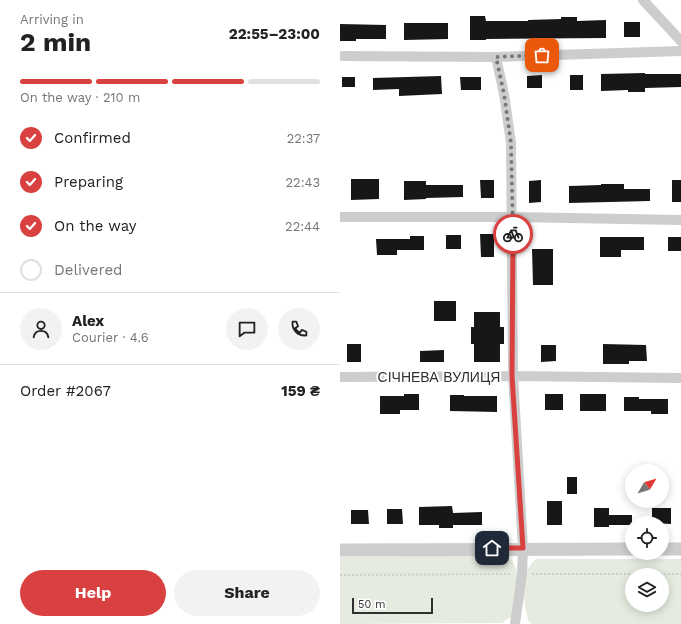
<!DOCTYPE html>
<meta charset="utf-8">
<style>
body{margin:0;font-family:"Work Sans",sans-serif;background:#f2f2f2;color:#222;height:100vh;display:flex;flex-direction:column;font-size:15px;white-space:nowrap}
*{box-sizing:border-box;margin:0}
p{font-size:13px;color:#767676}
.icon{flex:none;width:22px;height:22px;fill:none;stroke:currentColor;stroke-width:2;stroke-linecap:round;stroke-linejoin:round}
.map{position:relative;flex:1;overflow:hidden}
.details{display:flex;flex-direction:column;background:#fff;width:340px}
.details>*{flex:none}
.needle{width:26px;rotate:52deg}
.tools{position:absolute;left:285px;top:464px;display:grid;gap:8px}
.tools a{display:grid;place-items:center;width:44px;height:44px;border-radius:50%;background:#fff;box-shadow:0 2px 10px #0003;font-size:20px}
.scale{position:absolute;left:12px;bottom:10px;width:81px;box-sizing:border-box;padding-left:4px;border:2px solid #303030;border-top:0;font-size:11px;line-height:14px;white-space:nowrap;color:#303030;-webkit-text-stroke:3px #fff;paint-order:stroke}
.pin{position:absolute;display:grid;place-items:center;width:34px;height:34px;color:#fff;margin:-17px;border-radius:8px;box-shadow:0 2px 6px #0006}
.courier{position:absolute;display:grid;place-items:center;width:40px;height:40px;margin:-20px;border:3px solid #d94140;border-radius:50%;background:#fff;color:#222;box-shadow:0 1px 5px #0007}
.summary em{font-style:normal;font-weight:700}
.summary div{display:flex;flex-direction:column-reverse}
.summary{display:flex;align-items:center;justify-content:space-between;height:68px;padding:0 20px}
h1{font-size:26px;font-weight:700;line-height:30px}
.bar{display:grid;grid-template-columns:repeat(4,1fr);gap:6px 4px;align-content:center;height:48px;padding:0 20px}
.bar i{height:5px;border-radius:3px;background:#e0e0e0}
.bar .current{background:#d94140}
.bar p{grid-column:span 4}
.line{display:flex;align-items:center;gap:10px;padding:0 20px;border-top:1px solid #e0e0e0}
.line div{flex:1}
.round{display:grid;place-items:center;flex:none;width:42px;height:42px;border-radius:21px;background:#f2f2f2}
ol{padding:0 20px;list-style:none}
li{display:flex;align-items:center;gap:12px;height:44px}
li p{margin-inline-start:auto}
li .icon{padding:4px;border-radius:50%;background:#d94140;color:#fff;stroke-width:4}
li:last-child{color:#767676}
li i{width:22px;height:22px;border:2px solid #e0e0e0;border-radius:50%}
.cta{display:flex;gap:8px;margin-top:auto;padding:8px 20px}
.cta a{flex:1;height:46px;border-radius:24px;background:#d94140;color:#fff;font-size:16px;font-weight:700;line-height:46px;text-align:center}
.cta a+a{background:#f2f2f2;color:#222}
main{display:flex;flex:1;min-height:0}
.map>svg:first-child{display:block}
.green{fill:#e5ecdf;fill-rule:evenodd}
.building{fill:#171717}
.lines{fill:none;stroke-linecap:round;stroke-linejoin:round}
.path{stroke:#cdcdcd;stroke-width:2;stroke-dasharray:2 2;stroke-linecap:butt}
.minor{stroke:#cdcdcd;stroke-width:10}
.tertiary{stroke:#cdcdcd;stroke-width:13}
.done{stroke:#787878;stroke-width:4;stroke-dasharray:0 7.2}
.route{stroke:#d94140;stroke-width:5}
.labels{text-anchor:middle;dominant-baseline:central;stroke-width:4;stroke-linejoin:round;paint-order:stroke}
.street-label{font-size:14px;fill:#303030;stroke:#fff}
</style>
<main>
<section class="details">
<div class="summary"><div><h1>2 min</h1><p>Arriving in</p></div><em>22:55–23:00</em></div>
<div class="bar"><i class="current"></i><i class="current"></i><i class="current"></i><i></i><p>On the way · 210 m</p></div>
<ol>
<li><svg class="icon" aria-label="check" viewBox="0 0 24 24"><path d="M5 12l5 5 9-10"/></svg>Confirmed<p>22:37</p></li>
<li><svg class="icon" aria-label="check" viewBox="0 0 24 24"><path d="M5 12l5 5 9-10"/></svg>Preparing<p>22:43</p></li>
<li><svg class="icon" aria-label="check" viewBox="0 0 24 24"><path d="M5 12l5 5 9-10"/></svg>On the way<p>22:44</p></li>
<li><i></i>Delivered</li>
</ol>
<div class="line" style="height:72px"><a class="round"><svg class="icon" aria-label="person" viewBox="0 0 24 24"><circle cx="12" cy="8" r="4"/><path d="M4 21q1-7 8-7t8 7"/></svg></a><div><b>Alex</b><p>Courier · 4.6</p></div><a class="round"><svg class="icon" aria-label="chat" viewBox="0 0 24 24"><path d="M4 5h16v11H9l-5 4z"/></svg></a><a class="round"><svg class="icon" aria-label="phone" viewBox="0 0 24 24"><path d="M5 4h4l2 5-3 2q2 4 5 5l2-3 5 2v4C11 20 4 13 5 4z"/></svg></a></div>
<div class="line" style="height:52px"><div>Order #2067</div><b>159 ₴</b></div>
<div class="cta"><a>Help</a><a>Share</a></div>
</section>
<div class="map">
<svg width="341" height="624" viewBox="0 0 341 624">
<rect width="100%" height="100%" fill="#fff"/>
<path class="green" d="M153,555h14l6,7 4,10 1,34 -7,11 -9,6 -162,1v-67z
M196,559h145v65h-149l-3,-2c-6,-17 -10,-51 7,-63zM292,575h30v30h-30z"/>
<path class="building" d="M130,16h15l1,5h42v-1l33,-1v-2h16v4l29,-1v18l-120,1v1h-16z
M284,22h16v15h-16z
M64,23h44v16l-44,1z
M0,24l46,1v14h-30v2h-16z
M305,73v1h36v13l-36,1v4h-17v-2l-27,1v-17z
M202,75v13h-15v-12z
M230,75h13v15h-13z
M101,76l1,18 -43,2v-7l-26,1v-12z
M2,77h13v10h-13z
M120,77h21v13h-20z
M11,179h28v20l-28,1z
M140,180h14v18h-13z
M201,180v22l-12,1v-22z
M332,180h9v22h-9z
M64,181h22v4h37v12l-37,1v1l-22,1z
M261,184h23v5h26v12l-81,2v-17l32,-1z
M140,234h14v23h-13z
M106,235h15v14h-15z
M70,236h14v14h-27v5h-20l-1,-16h34z
M260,237h44v13h-23v7h-21z
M328,237h13v14h-13z
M192,249h21v36h-20z
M94,301h22v20h-22z
M134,312h26v15h4v17h-4v18h-26v-18h-3v-17h3z
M7,344h14v18h-14z
M263,344l43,1 1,16h-18v3h-26z
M201,345h15v16l-15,1z
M104,350v12h-24v-11z
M64,394h15v16h-19v4h-20v-18h24z
M205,394h18v16h-18z
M240,394h26v17h-26z
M110,395h14v1h33v16l-47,-1z
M284,397h15v2h29v15h-17v-3h-27z
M227,477h10v17h-10z
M207,501h15v24h-15z
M112,506l1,7 29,-1v13h-29v3h-14v-3h-20v-18z
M254,508h15v7h23v10h-23v2h-15z
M312,508h19v16l-19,-1z
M47,509h15l1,15h-16z
M11,510h17l1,14h-18z"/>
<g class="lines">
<path class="path" d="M192,574h149
M0,575l172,-1"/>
<path class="minor" d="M303,0l38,41
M0,56l156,1 185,-6
M156,57l8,37 7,49 2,233 10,172 -1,26 -7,50
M0,217h173l168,3
M0,377l173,-1 168,2"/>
<path class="tertiary" d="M322,549h19
M0,550l292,-1"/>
</g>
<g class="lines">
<path class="done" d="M173,234l-2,-91 -7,-49 -8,-37 46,-2"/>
<path class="route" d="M152,548h31l-11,-172 1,-142"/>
</g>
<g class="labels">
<g class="street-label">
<text x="99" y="377">СІЧНЕВА ВУЛИЦЯ</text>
</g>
</g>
</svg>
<div class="tools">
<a><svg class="needle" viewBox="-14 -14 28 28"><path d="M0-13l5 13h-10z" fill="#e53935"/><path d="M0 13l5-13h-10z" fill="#767676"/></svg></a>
<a><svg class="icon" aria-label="locate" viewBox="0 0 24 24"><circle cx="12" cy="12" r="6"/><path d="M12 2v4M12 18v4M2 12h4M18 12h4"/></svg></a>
<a><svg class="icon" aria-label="layers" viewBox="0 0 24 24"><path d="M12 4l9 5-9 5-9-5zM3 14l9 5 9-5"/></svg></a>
</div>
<div class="scale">50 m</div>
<div class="pin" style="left:202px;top:55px;background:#ea580c"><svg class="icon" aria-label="bag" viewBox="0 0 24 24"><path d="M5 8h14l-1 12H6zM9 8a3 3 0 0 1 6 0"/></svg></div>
<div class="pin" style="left:152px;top:548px;background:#1f2937"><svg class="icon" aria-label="home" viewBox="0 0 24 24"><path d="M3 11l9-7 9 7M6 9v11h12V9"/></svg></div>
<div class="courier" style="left:173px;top:234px"><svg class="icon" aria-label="bike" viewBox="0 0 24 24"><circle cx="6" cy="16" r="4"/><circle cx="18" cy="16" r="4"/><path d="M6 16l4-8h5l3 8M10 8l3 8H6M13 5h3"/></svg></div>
</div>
</main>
